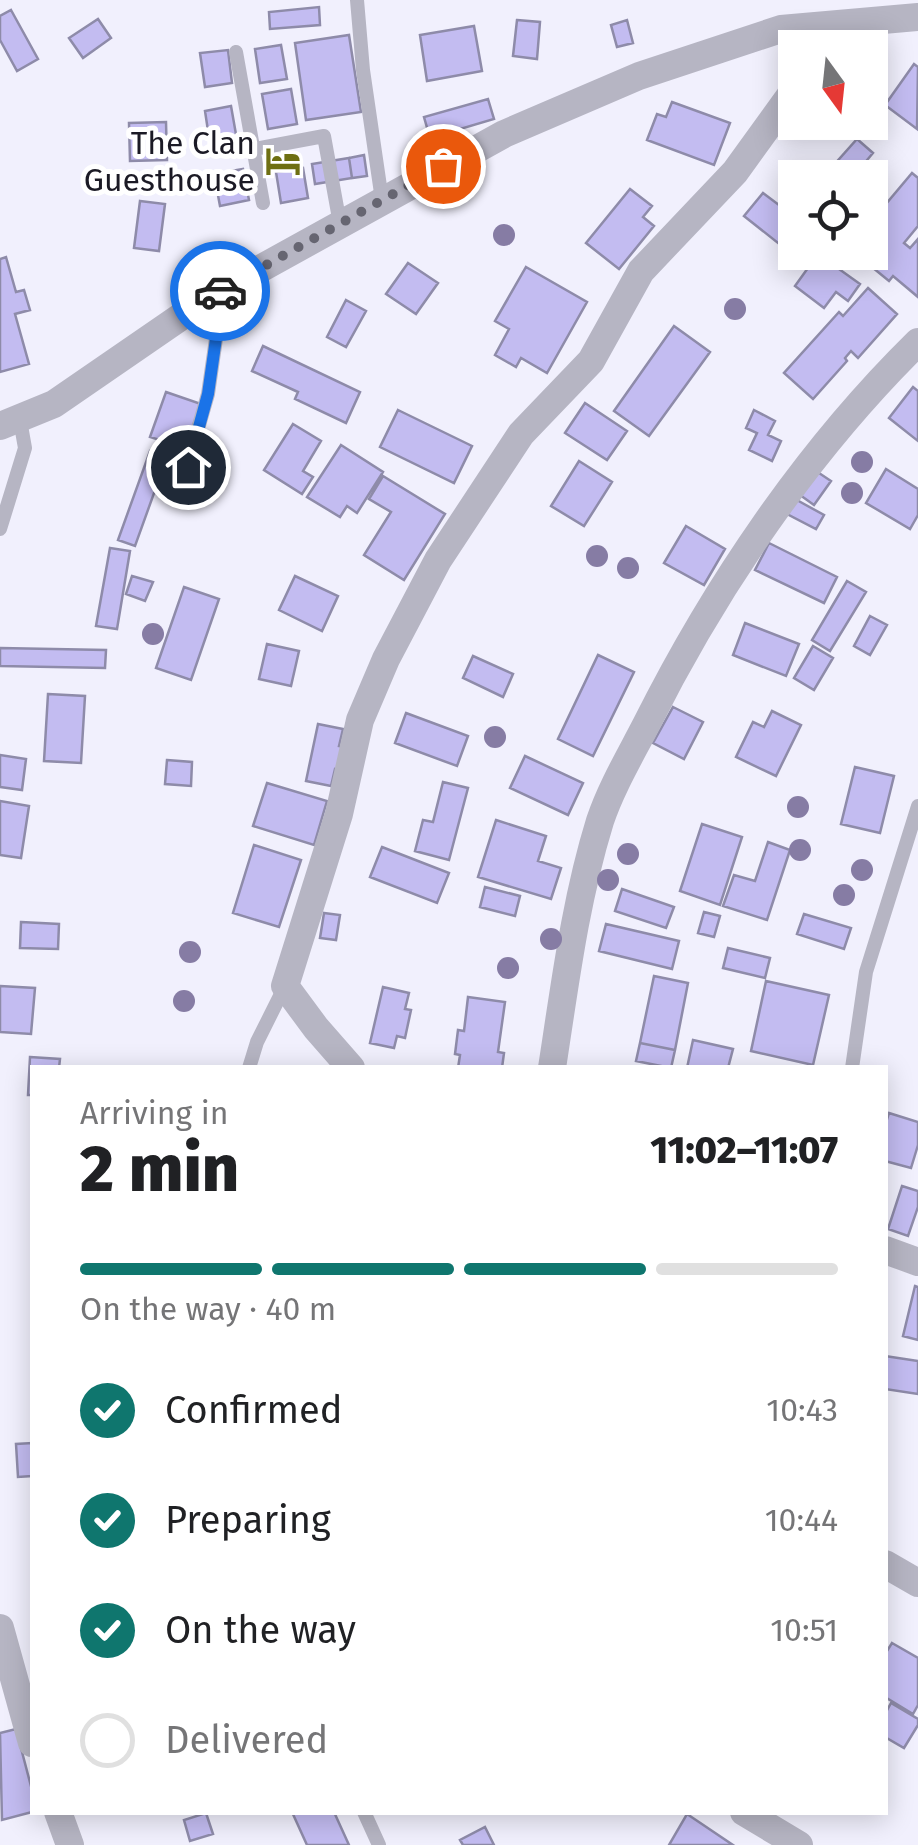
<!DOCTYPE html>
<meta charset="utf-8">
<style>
body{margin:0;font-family:"Fira Sans",sans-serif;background:#f2f2f2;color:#202124;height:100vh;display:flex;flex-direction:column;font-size:38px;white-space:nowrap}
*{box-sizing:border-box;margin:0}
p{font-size:32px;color:#757577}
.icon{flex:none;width:55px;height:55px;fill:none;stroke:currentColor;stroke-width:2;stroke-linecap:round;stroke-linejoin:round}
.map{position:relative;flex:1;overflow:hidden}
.side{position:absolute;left:30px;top:1065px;width:858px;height:750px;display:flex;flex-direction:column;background:#fff;border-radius:0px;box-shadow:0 5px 25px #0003}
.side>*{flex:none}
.needle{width:65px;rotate:165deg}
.fabs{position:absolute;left:778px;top:30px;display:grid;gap:20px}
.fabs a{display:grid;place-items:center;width:110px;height:110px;border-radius:0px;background:#fff;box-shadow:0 5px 25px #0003;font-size:50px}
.pin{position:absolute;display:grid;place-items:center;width:85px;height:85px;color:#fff;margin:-42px;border:5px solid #fff;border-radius:50%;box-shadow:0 2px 10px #0007}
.courier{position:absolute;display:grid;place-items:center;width:100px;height:100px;margin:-50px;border:8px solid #1a73e8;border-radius:50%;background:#fff;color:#222;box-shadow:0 2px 12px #0007}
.headline em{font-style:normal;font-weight:800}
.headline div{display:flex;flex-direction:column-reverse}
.headline{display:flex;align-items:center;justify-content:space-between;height:170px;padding:0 50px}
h1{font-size:65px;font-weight:800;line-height:75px}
.bar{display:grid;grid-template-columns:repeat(4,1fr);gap:15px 10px;align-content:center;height:120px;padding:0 50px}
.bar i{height:12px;border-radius:8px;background:#e0e0e0}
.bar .active{background:#0f766e}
.bar p{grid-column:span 4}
ol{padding:0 50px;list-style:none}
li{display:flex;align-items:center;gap:30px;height:110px}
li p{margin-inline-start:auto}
li .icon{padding:10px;border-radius:50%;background:#0f766e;color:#fff;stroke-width:4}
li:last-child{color:#757577}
li i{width:55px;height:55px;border:5px solid #e0e0e0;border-radius:50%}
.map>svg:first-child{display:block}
.building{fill:#c3bcf1;stroke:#8e8ba9;stroke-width:2.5}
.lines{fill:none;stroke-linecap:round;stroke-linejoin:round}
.service{stroke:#b6b5c3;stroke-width:14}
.minor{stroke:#b6b5c3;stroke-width:28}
.tree{fill:#867ca4}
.done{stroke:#666571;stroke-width:10;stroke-dasharray:0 18}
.route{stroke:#1a73e8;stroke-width:12}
.labels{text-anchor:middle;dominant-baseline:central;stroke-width:10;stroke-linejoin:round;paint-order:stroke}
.poi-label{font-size:32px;fill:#1b1a25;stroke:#fff;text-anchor:end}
</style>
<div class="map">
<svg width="918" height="1845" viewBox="0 0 918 1845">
<rect width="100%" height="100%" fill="#f1f0fd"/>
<path class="building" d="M319,7l1,18 -50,4 -1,-17z
M11,10l27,49 -21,12 -17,-31v-24z
M98,19l13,19 -28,20 -14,-20z
M517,20l23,2 -3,37 -24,-3z
M627,20l6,23 -16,4 -6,-22z
M474,26l8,45 -55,10 -7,-46z
M349,35l12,77 -55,8 -11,-77z
M281,45l6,34 -27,4 -5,-34z
M228,50l4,33 -27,4 -5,-34z
M914,64l4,3 -1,62 -32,-24z
M291,89l6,35 -29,5 -6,-35z
M488,99l6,20 -64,19 -6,-21z
M672,102l58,21 -16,42 -67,-25 10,-26 9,3z
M231,106l6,34 -27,4 -5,-33z
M166,122l1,38 -37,1 -1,-38z
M857,139l16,14 -21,25h-6l-13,-12z
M364,155l3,21 -15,2 -3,-20z
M349,158l3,20 -37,6 -3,-20z
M303,168l5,30 -27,5 -5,-31z
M243,169l6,31 -29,6 -6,-32z
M912,173l6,5v48l-14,17 6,5 8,-9v58l-25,-21 -4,5 -28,-23 9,-6v-29z
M630,189l22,17 -9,11 11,9 -35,43 -33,-26z
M763,193l32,24v35h6l-4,6 -53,-42z
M140,201l25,3 -6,47 -25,-3z
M818,254l42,30 -12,17 -12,-9 -12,16 -29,-22z
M6,257l10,35 8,-2 6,20 -15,4 14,50 -29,8v-113z
M408,263l30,20 -22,31 -30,-20z
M526,267l61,35 -40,71 -26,-15 -5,9 -21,-12 14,-26 -14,-8z
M868,288l29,26 -39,44 -7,-7 -6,7 2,3 -34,38 -29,-26 55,-61 4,4z
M346,300l20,11 -20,36 -19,-10z
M674,326l36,26 -61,84 -35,-25z
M263,346l97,46 -14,31 -51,-24 3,-7 -46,-21z
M913,387l5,4v50l-29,-23z
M166,392l35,12 -16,44 -35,-11z
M585,403l42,28 -20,29 -42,-27z
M398,410l74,36 -18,37 -74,-36z
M754,410l21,11 -7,14 13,6 -9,20 -23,-11 8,-17 -11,-5z
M293,424l28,17 -18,30 10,6 -11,17 -38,-24z
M341,445l42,27 -26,41 -10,-7 -7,11 -33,-20z
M150,451l17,6 -32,89 -17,-6z
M579,461l33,21 -28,44 -33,-20z
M886,469l32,20v26l-8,14 -44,-26z
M816,471l15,10 -17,24 -14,-10z
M383,476l62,38 -41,66 -40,-25 27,-43 -22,-13z
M795,499l29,16 -8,14 -29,-15z
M686,526l39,23 -21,36 -40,-22z
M769,543l68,34 -13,26 -69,-33z
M110,548l20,3 -13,78 -21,-3z
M132,576l21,6 -8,19 -19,-7z
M295,576l43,20 -16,35 -43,-21z
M847,581l19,11 -36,59 -18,-11z
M184,587l35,12 -28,81 -35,-12z
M870,616l17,9 -17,30 -16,-9z
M745,623l54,21 -13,32 -53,-21z
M267,644l32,7 -8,35 -32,-7z
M813,646l20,12 -19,32 -20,-12z
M0,648l106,2 -1,18 -105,-2z
M598,655l36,17 -41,84 -35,-17z
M473,656l40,18 -10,23 -40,-19z
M48,694l37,2 -4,67 -37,-2z
M673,707l30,15 -19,37 -31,-16z
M772,711l29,14 -25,51 -40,-19 17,-35 11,5z
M406,713l62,23 -11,30 -62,-23z
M318,724l25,5 -4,17 5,1 -4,23 -5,-1 -4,17 -25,-5z
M0,755l26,4 -4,31 -22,-3z
M525,756l58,27 -15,32 -58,-27z
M167,760l25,2 -1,24 -26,-2z
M855,767l39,9 -14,57 -39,-9z
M443,782l25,6 -19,72 -34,-9 8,-31 10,2z
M267,783l60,18 -13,44 -61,-19z
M0,801l29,5 -8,52 -21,-3z
M496,820l50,16 -8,25 23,7 -10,31 -73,-22z
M702,824l40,13 -22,68 -40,-14z
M768,842l22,8 -23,70 -44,-14 11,-31 21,6z
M254,845l47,15 -22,67 -46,-14z
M382,847l67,26 -12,30 -67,-26z
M485,887l35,9 -5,20 -35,-9z
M622,889l52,18 -8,21 -51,-17z
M704,912l16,4 -6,21 -16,-4z
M324,913l16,2 -4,25 -16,-2z
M804,914l47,14 -7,21 -47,-15z
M21,922l38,2 -1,25 -38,-1z
M606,924l73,17 -7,28 -73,-18z
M728,948l42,10 -5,20 -42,-10z
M654,976l34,7 -13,67 -35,-7z
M766,981l63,14 -16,70 -62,-14z
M0,986l35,2 -4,46 -31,-2z
M383,987l26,6 -4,16 6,1 -6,28 -8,-2 -3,12 -24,-5z
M468,997l37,5 -7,50 6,1 -2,15h-44l2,-13 -5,-1 3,-24 6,1z
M693,1040l40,9 -5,19h-41z
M640,1043l35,7 -4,18 -35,-7z
M30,1057l30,2 -1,9h-27v27h-4z
M889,1113l29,9v23l-7,23 -26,-7v-35z
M902,1186l16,5v16l-10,29 -20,-7z
M915,1286l3,1v53l-15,-4z
M885,1356l33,5v33l-33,-5z
M32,1443v33l-14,1 -2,-33z
M892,1643l26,15v47l-5,9 -28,-17v-43z
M891,1703l27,16v6l-14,23 -19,-11v-23z
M16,1729l16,61v22l-30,8 -2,-87z
M292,1812h42l15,33h-42z
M206,1813l7,21 -23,7 -6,-21z
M687,1814l46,31h-64z
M485,1827l9,18h-31l-3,-5z"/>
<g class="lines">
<path class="service" d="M357,0l6,70 19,130
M236,52l27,151
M254,149l70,-13 16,88
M187,467l21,-73 12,-83 -9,-15
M0,529l25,-81 -5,-28
M249,1068l8,-26 28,-56
M852,1068l14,-96 52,-166
M364,1812l15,33"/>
<path class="minor" d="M0,426l54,-22 157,-108 293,-162 135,-58 142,-47 137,-12
M351,1068l-35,-40 -31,-42 54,-172 21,-94 26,-61 52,-99 83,-126 70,-73 50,-90 94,-99 60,-83
M552,1068c13,-84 23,-166 48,-247 11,-33 30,-65 46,-96 69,-138 162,-275 272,-383
M885,1250l33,12
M885,1564l33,19
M0,1628l32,115
M58,1812l12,33
M744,1812l55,33"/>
</g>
<g class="tree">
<circle cx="504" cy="235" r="11"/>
<circle cx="735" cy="309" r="11"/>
<circle cx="862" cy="462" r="11"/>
<circle cx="852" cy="493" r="11"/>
<circle cx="597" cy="556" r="11"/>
<circle cx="628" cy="568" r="11"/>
<circle cx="153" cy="634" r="11"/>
<circle cx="495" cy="737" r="11"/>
<circle cx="798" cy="807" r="11"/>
<circle cx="800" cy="850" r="11"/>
<circle cx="628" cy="854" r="11"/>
<circle cx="862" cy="870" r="11"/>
<circle cx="608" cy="880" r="11"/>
<circle cx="844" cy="895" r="11"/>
<circle cx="551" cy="939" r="11"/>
<circle cx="190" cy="952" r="11"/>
<circle cx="508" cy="968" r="11"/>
<circle cx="184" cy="1001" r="11"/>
</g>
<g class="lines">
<path class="done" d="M220,291l223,-125"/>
<path class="route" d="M188,467l20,-73 12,-83 -10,-15 10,-5"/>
</g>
<defs>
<symbol id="hotel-bare" viewBox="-9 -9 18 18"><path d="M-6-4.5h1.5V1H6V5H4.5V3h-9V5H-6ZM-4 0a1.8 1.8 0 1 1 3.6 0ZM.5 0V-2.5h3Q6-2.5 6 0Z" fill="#6e6f12" stroke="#fff" stroke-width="2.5" paint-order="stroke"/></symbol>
</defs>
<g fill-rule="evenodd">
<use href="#hotel-bare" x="258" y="136" width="50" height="50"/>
</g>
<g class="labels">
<g class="poi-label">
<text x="255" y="143">The Clan<tspan x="255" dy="37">Guesthouse</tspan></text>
</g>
</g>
</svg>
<div class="fabs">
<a><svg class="needle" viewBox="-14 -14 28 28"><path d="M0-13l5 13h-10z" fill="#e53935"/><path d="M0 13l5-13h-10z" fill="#757577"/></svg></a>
<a><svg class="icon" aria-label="locate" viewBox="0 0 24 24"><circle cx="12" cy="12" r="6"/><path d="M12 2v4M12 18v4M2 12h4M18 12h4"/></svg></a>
</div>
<div class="pin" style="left:443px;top:166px;background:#ea580c"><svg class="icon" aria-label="bag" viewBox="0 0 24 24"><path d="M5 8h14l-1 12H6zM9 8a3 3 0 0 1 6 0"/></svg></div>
<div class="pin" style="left:188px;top:467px;background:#1f2937"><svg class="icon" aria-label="home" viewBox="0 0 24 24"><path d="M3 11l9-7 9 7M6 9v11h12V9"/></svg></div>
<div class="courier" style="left:220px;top:291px"><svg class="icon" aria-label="car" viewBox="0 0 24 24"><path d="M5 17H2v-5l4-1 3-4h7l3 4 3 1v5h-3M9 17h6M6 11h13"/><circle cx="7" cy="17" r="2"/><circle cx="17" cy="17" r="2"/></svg></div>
<section class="side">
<div class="headline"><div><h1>2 min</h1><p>Arriving in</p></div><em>11:02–11:07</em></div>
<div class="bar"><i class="active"></i><i class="active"></i><i class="active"></i><i></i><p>On the way · 40 m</p></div>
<ol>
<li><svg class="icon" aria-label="check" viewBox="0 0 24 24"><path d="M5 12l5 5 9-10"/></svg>Confirmed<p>10:43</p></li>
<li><svg class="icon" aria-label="check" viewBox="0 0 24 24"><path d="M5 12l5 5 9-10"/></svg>Preparing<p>10:44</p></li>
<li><svg class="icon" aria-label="check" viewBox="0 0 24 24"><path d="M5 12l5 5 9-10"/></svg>On the way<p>10:51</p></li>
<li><i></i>Delivered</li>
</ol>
</section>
</div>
